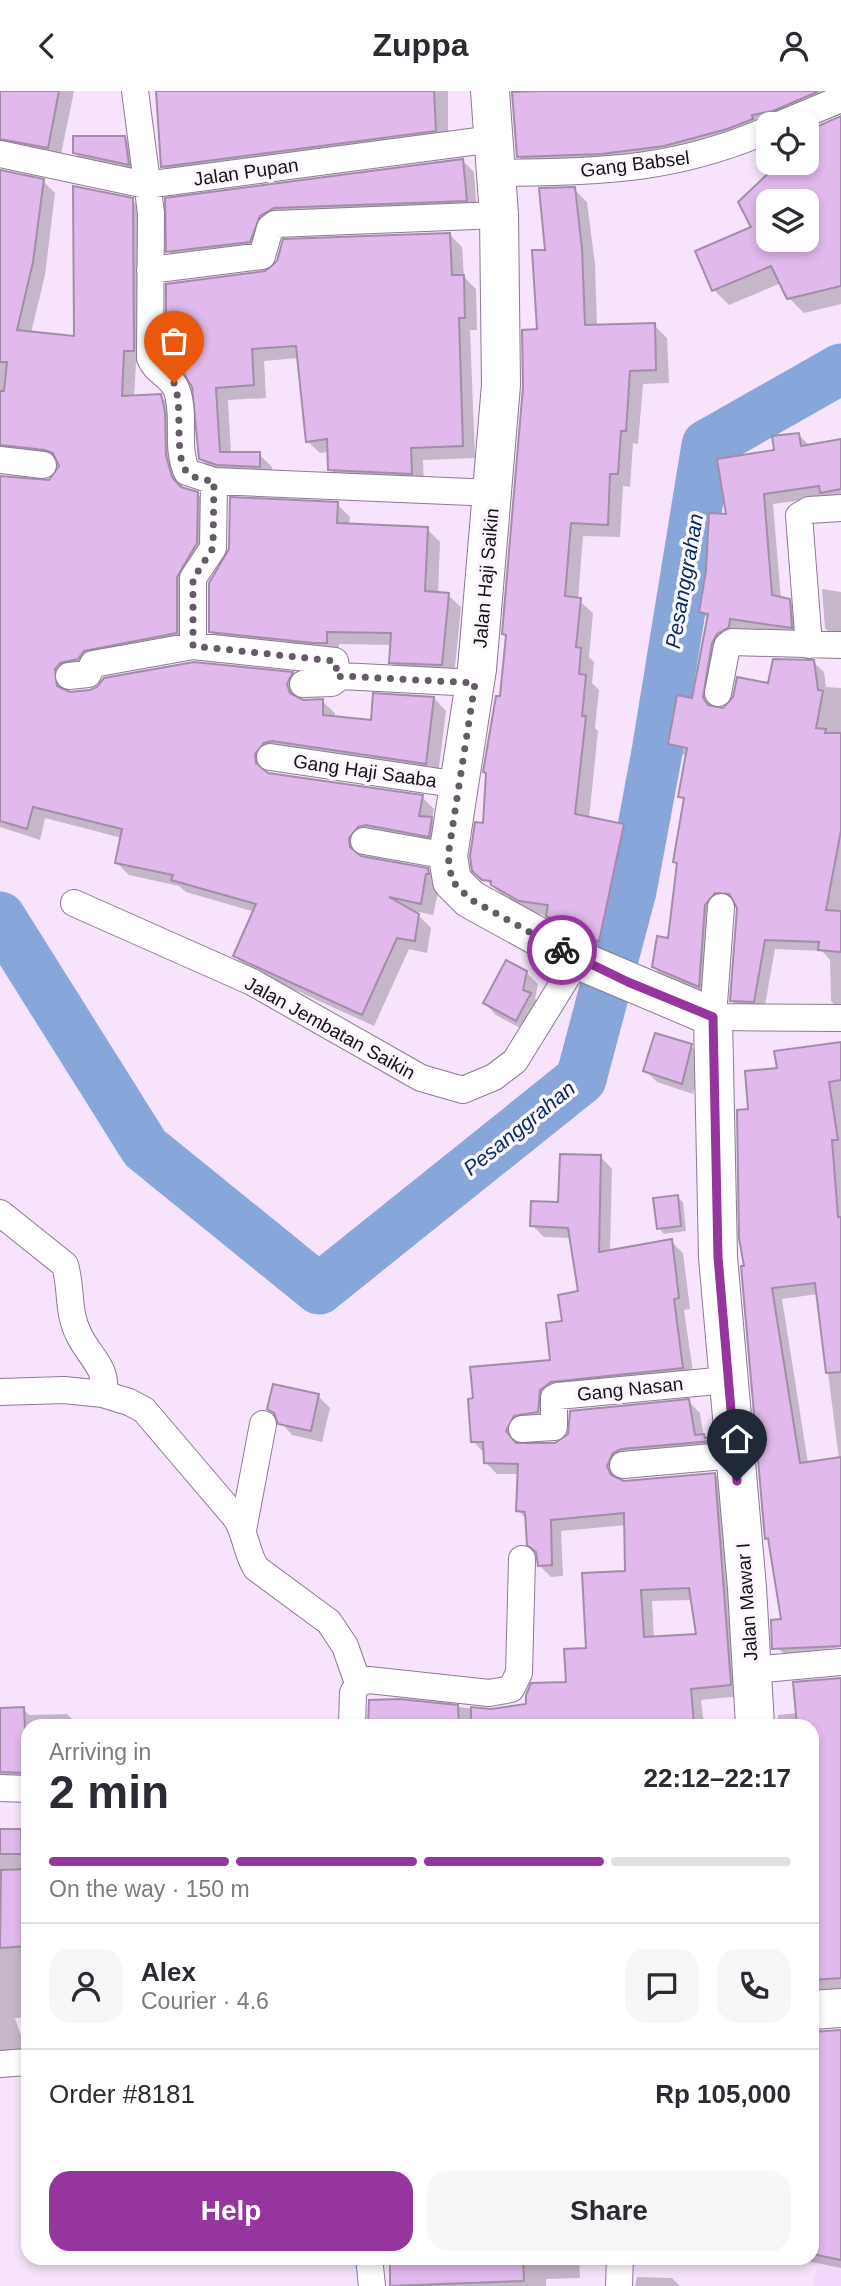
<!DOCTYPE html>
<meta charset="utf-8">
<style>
body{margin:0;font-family:Helvetica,sans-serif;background:#f7f7f7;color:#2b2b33;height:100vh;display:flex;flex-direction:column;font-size:26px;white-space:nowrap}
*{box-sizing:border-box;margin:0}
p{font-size:23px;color:#7c7c81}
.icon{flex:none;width:38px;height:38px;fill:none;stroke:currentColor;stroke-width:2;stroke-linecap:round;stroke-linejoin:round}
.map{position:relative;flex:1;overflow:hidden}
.details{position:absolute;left:21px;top:1628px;width:798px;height:546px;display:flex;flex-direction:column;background:#fff;border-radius:21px;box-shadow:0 4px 10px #0003}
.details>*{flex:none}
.tools{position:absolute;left:756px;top:21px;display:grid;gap:14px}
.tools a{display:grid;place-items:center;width:63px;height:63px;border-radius:14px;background:#fff;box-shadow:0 4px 10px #0003;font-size:35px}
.pin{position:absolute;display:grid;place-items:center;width:60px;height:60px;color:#fff;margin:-72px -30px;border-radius:50% 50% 50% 0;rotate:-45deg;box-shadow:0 0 7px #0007}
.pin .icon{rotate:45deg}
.courier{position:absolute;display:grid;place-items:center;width:70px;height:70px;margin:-35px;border:5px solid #96359d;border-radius:50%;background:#fff;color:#222;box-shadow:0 2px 9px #0007}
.overview em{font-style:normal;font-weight:800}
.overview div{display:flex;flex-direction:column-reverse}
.overview{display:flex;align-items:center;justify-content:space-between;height:119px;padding:0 28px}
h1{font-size:46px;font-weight:800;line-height:52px}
.bar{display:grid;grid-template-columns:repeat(4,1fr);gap:10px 7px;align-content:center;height:84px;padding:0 28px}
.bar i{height:9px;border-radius:5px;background:#e1e1e2}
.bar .selected{background:#96359d}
.bar p{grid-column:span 4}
.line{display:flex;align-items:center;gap:18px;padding:0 28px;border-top:2px solid #e1e1e2}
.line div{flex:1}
.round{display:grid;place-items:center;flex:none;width:74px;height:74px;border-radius:21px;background:#f7f7f7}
.cta{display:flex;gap:14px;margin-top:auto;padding:14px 28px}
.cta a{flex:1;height:80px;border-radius:21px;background:#96359d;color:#fff;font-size:28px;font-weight:800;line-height:80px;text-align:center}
.cta a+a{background:#f7f7f7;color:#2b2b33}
header{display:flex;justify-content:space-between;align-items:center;height:91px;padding:0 28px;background:#fff;font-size:32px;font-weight:800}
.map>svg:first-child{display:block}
.built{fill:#f4d8fc}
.shadow{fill:#0003;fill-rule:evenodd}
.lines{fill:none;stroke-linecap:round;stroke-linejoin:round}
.river{stroke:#87a7da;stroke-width:51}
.building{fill:#e1b9ec;stroke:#a28da8;stroke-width:2;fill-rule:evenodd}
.street-casing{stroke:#8e7994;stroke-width:28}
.secondary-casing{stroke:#8e7994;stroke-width:40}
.street{stroke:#fff;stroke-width:26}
.secondary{stroke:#fff;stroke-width:38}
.done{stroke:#665a69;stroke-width:7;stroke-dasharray:0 12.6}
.route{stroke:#96359d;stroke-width:9}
.labels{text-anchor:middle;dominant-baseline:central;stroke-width:7;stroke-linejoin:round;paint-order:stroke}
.street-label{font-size:19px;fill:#18101a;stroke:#fcf7fd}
.water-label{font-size:21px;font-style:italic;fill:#052c67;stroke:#fcf7fd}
</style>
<header><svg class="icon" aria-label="back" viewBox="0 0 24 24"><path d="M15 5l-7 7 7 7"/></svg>Zuppa<svg class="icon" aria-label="person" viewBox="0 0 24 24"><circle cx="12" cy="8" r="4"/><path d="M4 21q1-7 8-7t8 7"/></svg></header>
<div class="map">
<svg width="841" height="2195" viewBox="0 0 841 2195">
<rect width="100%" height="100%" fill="#f7e4fc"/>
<path class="built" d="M812,2107l29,6v82h-28l4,-20 -39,-8 34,-1z"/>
<path class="shadow" d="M0,0h74l-14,68 -60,1z
M157,0h291v51l-273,37 -12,-13z
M512,0h312l3,17 -60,26 -234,37 -15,-15z
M841,25v188l-37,9 -15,-15 -8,-15 -52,22 -15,-15 39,-62 -13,-26 41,-39h26v-24l12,-12zM768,110h39v39h-39z
M124,47l12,12 4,26 -53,-11 -12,-12z
M463,70l11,11 3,39 -191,8 -25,33 -82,10 -11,-11 -1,-51z
M0,81l43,9 12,12 -10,82 -14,58 45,5 56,-138 13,13 1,149 -10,1 -2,34 26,-1 13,12 5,61 5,20 14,5 13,12 -21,139 -118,31 -6,16 32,-3 97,-25 98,10 12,12 -4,14 22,1 13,12v5l38,4 61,-24 12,13 -8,64 -172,-8 1,7 155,23 12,12 -2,11 11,11 -2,17 -81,2 1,8 66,12 13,13 -7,32 -19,-4 17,17 -4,25 -18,-4 -35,77 -127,-58 -12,-12 20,-44 -69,-20 -7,-6 -50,-11 -12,-12 5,-25 -77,-20 -5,22 -40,-13v-351l41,6 17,-7 1,-12 -53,-6 -6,8z
M574,98l13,13 8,62 2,62 57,-1 13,13 2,45 -26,1 -5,60 -5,-1 -3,44 -7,-1 -3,51 -37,-1 -5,64 15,13 -4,44 5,5 -2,21 7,7 -4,38 3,3 -9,88 34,7 13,13 -24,114 -11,-3 -40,-21 -13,-13 -14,-3 -28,-15 -32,-28 10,-45 18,-127 6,-61 -4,-3 43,-382z
M450,144l12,12 2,30 12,12 1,41h-7l5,128 -52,2 1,26 -81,-4 -13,-13 -1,-17 -9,1 -13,-12 -8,-83 -35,3 2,37 -38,2 3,53 28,1 13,13v12l-58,-7 -13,-13 -7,-72 -12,-27 -14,-12 97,-75z
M798,343l11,11 32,-2v58l-15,-4 -53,7 8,95 8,1 10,11 2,26 -61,-8 -1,9 -18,16 -9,56 13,-1 88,-47 11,10 2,15 15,1v323l-10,-10 -1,-41 -8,-9 -47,-2 -11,62h-22l-10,-10 6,-93 -3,-7 -11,2 -15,93 -45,-19 -11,-10 16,-27 10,-75 -4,-3 10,-61 -5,-5 7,-41 -7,-1 -10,-11 24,-43 15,-80 -8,-9 27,-95 48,-65z
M337,413l13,13 -1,9 78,3 13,13 -2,52 10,1 13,12 -7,70 -51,-2 -12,-13 1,-17 -53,-1v11l-116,-11 -12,-13z
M822,498l19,3v47l-5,-1 -11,-10z
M526,881l12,12 -3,15 7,7 -14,26 -32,-17 -11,-12z
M841,953v603l-56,8 -11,-11 9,-24 -13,-79 -4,-3 -20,-271 4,-156 29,-41zM818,1203l21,165 -31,4 -26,-164z
M691,955l12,12 -10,36 -36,-12 -12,-12z
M601,1066l11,12 -2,82 61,-10 12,12 7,56 -6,1 10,69 -131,14 -14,30 -24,4 -9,18 40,-1 132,-43 12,12 4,25 7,1 12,12 -98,13 -7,14 5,4 91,-8 12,12 16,210 -41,4 3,25h-335l1,-23 29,-1 88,9 41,-4 40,-23 59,-110 -1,-48 -65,6 2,45 -12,1 -12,-12 -12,-45 -9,-10 1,-36h-22l-11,-11 -1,-9 -12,-13 79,-79 12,-40 16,-29 -9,-55 -27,-1 -12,-12 27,-21zM692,1509l6,35 -44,3 -2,-37z
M677,1106l6,5 3,29 -22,3 -5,-6z
M318,1305l12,12 -8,34 -30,-7 -23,-26z
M841,1587v313l-26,2 -3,-4v-264h-35l1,-10 19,-2z
M23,1618l6,6 38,-1 11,11h-50v58l-28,-3v-70z
M188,1628l6,6h-54l-1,-4z
M28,1739v187l-13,1 12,36 -27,9v-232z
M841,1941v236l-30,-6 -5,-5h6v-224z
M392,2166h187l1,21 -34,1v7h-155z
M637,2186l35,1 8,8h-45z"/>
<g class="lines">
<path class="river" d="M0,826l145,231 174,141 262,-210 50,-188 26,-139 50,-307 134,-76"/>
</g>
<path class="building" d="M0,0h59l-11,57 -48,-9z
M156,0h278l2,40 -275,36z
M539,0h278v1l-44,19 -21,4 1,4 -26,10 -63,17 -63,8 -84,3 -5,-65z
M841,25v170l-54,13 -16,-33 -59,25 -17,-40 56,-24 -13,-25 41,-39h28v-27l11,-10zM768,110h39v39h-39z
M73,45h52l4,29 -56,-12z
M463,68l4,42 -193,7 -14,8 -10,26 -84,10 -1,-54z
M0,79l44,9 -11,83 -16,68 57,6 -1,-150 60,12 1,153h-10l-2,45 39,-2 4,18 1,43 6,22 9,10 17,5 -1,51 -20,34v56l-93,18 -6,8 -18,4 -5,6 2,17 13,6 20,-2 7,-3 7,-9 90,-16 99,10 -6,12 3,9 13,7 20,-1v16l48,5 2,-27 61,4 -8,67 -154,-23 -8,2 -9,11 1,9 12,10 155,22 -4,21 13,1 -3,20 -63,-12 -8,2 -9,11 1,9 11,9 67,12 1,6h-3l-5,30 -32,-7 30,17 -4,27 -18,-3 -35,77 -129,-59 23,-52 -85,-24 2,-5 -58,-12 7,-34 -89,-22 -6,22 -27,-8v-345l49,4 10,-14 -6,-13 -8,-3 -45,-5v-54h4l3,-29h-7z
M575,96l7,62 3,76 70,-2 1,47 -26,1 -4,60h-5l-3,43h-8l-2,51 -37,-2 -6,73 16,2 -5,49 5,1 -2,26 7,1 -4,41h4l-11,98 49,10 -25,117 -13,-3 -40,-22 2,-11 -29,-4 -28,-16v-4l-9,-1 -10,-9 -2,-15 5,-34 8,1 3,-50 -3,-1 13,-76h4l6,-61 -4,-1 21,-247 -1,-57 15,-1 -5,-79h13l-6,-62z
M450,142l2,42h12l1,43h-6l4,128 -52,2 1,26 -84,-4 -1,-31 -21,3 -10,-96 -44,3 2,36 -38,3 4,64h40v15l-43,-2 -18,-6 -7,-72 -11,-18 -1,-22 -14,1v-64l99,-13 12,-10 6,-22z
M799,342l2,13 40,-7v50l-21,4 -1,-7 -55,8 8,101 18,4 2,29 -62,-9 -1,8 -12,7 -5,9 -9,54 5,8 15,3 10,-11 4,-20 31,6 5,-24 41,1 4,30 5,1 -7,37 10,1 -1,4h16v97l-15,80 15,1v41l-23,-2 1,-8 -54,-2 -11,62 -24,-1 7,-93 -8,-14 -14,-1 -10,12 -6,82 -47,-20 5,-31 11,2 9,-75 -4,-1 11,-64 -6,-1 9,-49 -19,-4 9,-49 15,3 16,-84 -9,-2 7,-41 3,-58 17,1 -9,-55 57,-9 -2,-14z
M230,406l108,5 -1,21 91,4 -3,64 24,2 -7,72 -53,-2 2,-30 -64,-1v11h-14l-104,-11v-49l20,-34z
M506,869l21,11 -4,19 8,3 -15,28 -33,-18z
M655,942l37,11 -10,40 -39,-13z
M841,951v38l-12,2 9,58h-6l6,77h3v155l-15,1 -11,-90 -43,5 28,175 41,-6v189l-69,3 -1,-29 10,-1 -13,-81 -3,1 -24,-273h3l-5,-28 -2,-128 11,-1 -3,-38 32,-3 -3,-17z
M560,1063l41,1 -2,97 73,-13 7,59 -5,1 9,69 -132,14 -11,8 -2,22 -24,4 -8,15 10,12h39l13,-9 2,-23 119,-12 6,36 9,-1 1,4 7,-1v4l-91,8 -8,4 -6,13 4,9 13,6 91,-8 16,212 -40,4 3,36h-223v-18l20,2 35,-5v-9l5,-12 35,-1 -2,-33 22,-1 -4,-75 43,-2 -1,-58 -73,7 1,45 -14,1 -2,-14 -9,-7 -2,-33 -9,-1 2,-47 -34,-1 -1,-21h-12l-3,-43 5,-1 -3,-31 80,-7 -4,-37 16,-2 -4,-26 20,-4 -10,-63 -38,-2 1,-25 27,1zM689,1497l7,46 -52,3 -3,-47z
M678,1104l3,31 -24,3 -4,-31z
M273,1293l46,10 -8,37 -33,-7 -4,-11 -7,-4z
M841,1587v300l-29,2v-255h-15l-4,-43z
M399,1608l59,6 1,20h-91l1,-25z
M24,1616l3,66 -27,-1v-64z
M0,1738h21l1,25h-22z
M28,1778v77l-28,2 1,-78z
M841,1939v230l-29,-6v-222z
M390,2166h133l1,24 -134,5z"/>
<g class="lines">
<defs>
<path id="street" d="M135,0l16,122 -1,145c5,14 22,18 27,33 9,26 -2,55 10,81l27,9 280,12
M781,33l60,-25
M0,63l146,31 347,-46
M496,82c105,-2 174,-1 272,-43
M150,179l112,-14 8,-28 5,-4 224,-9
M0,369l43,5
M809,554l-10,-129 10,-6 32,-2
M193,555l142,15 3,17
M69,585l19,-2 5,-10 100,-18v-68l20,-30 1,-67
M303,593l29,-1 9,-7 134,7
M718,602l9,-47 5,-4 109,3
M270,666l190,28
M364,750l84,15
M74,812l178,79 169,96 42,12 31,-13 21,-16 63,-102
M721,816l-8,110 128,1
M0,1122l65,52c7,24 2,47 14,70 9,20 31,35 24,59
M0,1301l64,-2 39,4 26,8 15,8 92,108c10,16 10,34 20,50l73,54 16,24 13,37 -5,10 -1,32
M522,1338l32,-2v-29l4,-2 169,-16
M623,1374l112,-10
M243,1439l20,-106
M752,1579l89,-8
M358,1592l11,-3 120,13 22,-4 8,-16 3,-114
M0,1697l28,1
M0,1973l28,-2
M369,2166l3,29
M619,2195l1,-29"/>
<path id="secondary" d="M490,0l9,124 2,170 -24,284 -29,187 4,25 18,18 120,66 123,52 5,240 29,331 8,137
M812,1919l29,-2"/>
</defs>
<use href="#street" class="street-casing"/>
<use href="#secondary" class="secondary-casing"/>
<use href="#street" class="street"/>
<use href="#secondary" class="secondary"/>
</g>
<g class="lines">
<path class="done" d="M174,292c10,24 -1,73 13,89 6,7 19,8 27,9l-1,67 -20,31v67l142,15 3,17 3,-2 134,7 -27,173 4,25 18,18 92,51"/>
<path class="route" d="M562,859l66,32 85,35 5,240 19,224"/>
</g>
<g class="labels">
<g class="street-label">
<text transform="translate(635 73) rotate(-7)">Gang Babsel</text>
<text transform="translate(246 81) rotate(-8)">Jalan Pupan</text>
<text transform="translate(486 487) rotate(-85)">Jalan Haji Saikin</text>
<text transform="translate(365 680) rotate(8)">Gang Haji Saaba</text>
<text transform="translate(330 937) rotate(29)">Jalan Jembatan Saikin</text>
<text transform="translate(630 1298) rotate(-6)">Gang Nasan</text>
<text transform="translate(747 1511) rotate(-94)">Jalan Mawar I</text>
</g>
<g class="water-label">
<text transform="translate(684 490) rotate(-80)">Pesanggrahan</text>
<text transform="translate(519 1037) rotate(-39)">Pesanggrahan</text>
</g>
</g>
</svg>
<div class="tools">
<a><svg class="icon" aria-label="locate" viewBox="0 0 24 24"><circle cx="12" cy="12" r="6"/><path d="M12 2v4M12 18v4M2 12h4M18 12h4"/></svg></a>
<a><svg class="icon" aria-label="layers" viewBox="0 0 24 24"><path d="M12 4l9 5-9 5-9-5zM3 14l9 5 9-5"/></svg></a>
</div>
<div class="pin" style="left:174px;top:292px;background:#ea580c"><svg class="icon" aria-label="bag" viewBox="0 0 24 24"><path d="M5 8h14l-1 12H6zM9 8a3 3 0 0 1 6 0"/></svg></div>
<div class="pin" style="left:737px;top:1390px;background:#1f2937"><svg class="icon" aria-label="home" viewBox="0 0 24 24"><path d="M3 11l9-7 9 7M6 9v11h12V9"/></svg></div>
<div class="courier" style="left:562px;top:859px"><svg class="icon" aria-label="bike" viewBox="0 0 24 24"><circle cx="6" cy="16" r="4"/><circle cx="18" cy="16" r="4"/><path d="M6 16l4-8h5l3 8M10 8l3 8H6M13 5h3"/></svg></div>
<section class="details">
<div class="overview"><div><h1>2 min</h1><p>Arriving in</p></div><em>22:12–22:17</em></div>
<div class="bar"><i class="selected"></i><i class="selected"></i><i class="selected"></i><i></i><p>On the way · 150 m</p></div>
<div class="line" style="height:126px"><a class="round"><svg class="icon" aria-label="person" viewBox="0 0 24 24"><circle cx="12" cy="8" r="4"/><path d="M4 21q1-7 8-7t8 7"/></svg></a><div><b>Alex</b><p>Courier · 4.6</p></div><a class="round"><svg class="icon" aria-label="chat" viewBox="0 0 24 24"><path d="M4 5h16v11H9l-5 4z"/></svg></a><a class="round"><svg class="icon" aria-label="phone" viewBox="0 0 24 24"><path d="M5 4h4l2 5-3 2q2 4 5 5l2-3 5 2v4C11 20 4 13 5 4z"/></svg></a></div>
<div class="line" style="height:91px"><div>Order #8181</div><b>Rp 105,000</b></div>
<div class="cta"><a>Help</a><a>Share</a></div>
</section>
</div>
